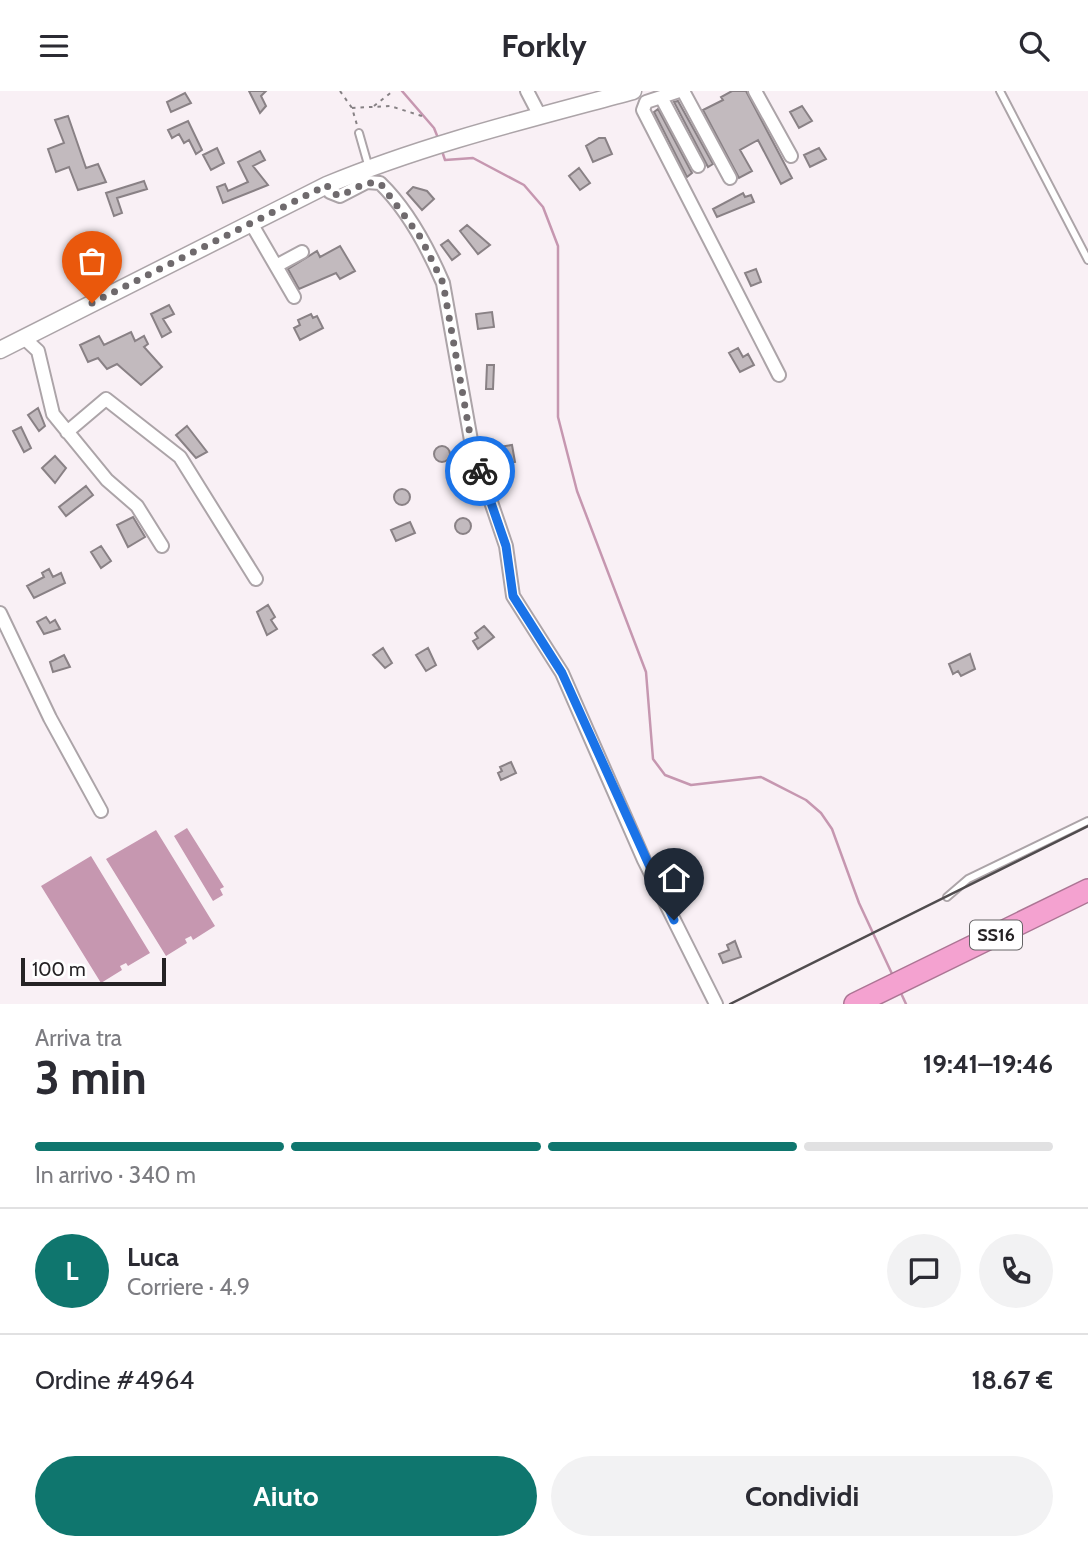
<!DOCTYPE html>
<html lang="it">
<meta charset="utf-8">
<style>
body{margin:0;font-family:Cabin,sans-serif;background:#f2f2f3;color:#2b2b33;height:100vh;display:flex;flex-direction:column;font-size:26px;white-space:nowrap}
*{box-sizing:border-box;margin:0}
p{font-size:23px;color:#7c7c81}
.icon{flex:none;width:38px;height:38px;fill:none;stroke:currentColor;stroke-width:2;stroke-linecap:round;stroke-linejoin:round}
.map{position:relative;height:913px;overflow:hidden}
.details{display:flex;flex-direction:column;background:#fff;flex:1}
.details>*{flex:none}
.scale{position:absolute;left:21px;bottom:18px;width:145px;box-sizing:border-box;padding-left:7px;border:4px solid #252224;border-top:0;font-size:19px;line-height:24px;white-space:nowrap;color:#252224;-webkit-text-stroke:5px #fff;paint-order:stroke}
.pin{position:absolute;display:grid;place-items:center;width:60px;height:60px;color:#fff;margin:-72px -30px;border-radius:50% 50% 50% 0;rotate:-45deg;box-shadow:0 0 7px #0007}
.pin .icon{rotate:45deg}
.courier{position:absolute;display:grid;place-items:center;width:70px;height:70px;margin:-35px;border:5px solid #1a73e8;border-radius:50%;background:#fff;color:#222;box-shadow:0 2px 9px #0007}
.overview em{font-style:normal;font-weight:700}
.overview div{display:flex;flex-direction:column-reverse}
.overview{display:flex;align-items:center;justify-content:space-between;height:119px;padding:0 35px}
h1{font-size:46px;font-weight:700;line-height:52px}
.bar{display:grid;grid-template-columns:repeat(4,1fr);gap:10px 7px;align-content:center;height:84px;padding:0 35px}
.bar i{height:9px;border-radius:5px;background:#e1e1e2}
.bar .on{background:#0f766e}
.bar p{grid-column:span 4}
.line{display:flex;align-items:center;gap:18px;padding:0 35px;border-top:2px solid #e1e1e2}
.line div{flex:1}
.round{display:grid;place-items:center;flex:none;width:74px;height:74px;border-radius:37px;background:#f2f2f3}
.action{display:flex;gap:14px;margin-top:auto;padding:14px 35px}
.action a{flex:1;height:80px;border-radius:42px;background:#0f766e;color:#fff;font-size:28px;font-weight:700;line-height:80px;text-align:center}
.action a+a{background:#f2f2f3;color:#2b2b33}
header{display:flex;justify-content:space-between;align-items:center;height:91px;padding:0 35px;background:#fff;font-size:32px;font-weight:700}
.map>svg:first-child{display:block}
.water{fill:#c697b0}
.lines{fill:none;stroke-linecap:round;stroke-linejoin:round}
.stream{stroke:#c697b0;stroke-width:2.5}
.building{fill:#c2babe;stroke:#898185;stroke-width:2}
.lane-casing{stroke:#aca4a8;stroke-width:10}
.street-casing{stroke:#aca4a8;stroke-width:16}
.secondary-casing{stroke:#aca4a8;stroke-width:19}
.highway-casing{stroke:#ac7594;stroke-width:24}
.path{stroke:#868184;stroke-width:2;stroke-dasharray:3.5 5;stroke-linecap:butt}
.lane{stroke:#fff;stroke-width:6}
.street{stroke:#fff;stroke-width:12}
.secondary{stroke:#fff;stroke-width:16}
.highway{stroke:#f4a2d0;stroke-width:21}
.rail{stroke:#504c4e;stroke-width:2.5}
.done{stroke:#6f6a6d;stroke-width:7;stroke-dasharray:0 12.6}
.route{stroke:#1a73e8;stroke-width:9}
.labels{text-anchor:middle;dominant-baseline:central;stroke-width:6;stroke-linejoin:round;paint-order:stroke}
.shield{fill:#fff;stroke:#666466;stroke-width:2}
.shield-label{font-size:18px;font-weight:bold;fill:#252224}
</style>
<header><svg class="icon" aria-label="menu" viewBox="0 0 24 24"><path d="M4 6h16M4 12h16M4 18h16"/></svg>Forkly<svg class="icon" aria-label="search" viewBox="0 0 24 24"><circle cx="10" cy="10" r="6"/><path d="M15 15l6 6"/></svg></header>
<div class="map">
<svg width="1088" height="913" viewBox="0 0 1088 913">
<rect width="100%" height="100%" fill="#f9f0f5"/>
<path class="water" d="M187,737l37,59 -4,2 3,6 -10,6 -39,-65z
M156,739l59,96 -22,14 -2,-4 -6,3 2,4 -21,13 -60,-97z
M91,765l59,97 -22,13 -2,-3 -6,3 2,4 -21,13 -60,-97z"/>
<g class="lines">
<path class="stream" d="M402,0l32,37 4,10
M442,60l3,9 28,-2 51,27 19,22 15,39v171l19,74 69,181 7,87 12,16 26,10 70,-8 45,23 15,13 11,16 27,74 34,73
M900,900l6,13"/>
</g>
<path class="building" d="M249,0h17l-5,5 5,10 -6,7z
M732,0h14l46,87 -11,6 -23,-44 -18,10 12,21 -13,7 -36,-68 20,-10 -2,-3z
M185,2l6,10 -20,9 -4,-10z
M678,10l35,63 -5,3 -34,-65z
M802,15l10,15 -13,7 -9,-16z
M658,18l34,64 -5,4 -33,-65z
M68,25l18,52 12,-4 8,18 -28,8 -9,-23 -13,5 -8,-23 16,-6 -9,-23z
M188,30l14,29 -6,4 -7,-14 -5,3 -5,-9 -7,4 -4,-8z
M599,47h6l7,16 -19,8 -7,-16z
M217,57l7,15 -13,7 -8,-15z
M819,57l7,11 -16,8 -6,-12z
M260,60l5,9 -12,6 15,19 -45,18 -6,-16 8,-3 3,7 20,-9 -10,-20z
M579,77l11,15 -10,7 -11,-14z
M144,90l3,8 -30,9 5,15 -8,3 -8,-23z
M413,96l14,4 7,8 -12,11 -15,-17z
M743,102l2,4 6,-2 3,7 -37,15 -4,-8z
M467,134l23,20 -12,9 -18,-23z
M448,149l12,14 -8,6 -11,-15z
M340,155l15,25 -15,8 -4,-6 -37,16 -11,-20 29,-18 3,6z
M756,178l5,13 -10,4 -6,-13z
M169,214l5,9 -11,5 8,13 -9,5 -11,-23z
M492,221l2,15 -16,2 -2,-15z
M311,223l2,4 4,-2 6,12 -23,12 -6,-12 6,-3 -2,-5z
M131,241l4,9 9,-5 4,8 -4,3 18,20 -21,18 -24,-21 -10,5 -9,-11 -10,4 -8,-17 19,-9 5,9z
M738,257l5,9 5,-3 6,11 -14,7 -11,-19z
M487,274h7l-1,24h-7z
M38,317l7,18 -6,5 -11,-16z
M187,335l20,26 -11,6 -20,-23z
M21,336l10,21 -7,4 -11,-21z
M512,354l3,17 -19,3 -3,-17z
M434 363a8 8 0 1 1 16 0a8 8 0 1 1-16 0Z
M55,365l11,12 -11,15 -13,-15z
M86,395l7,9 -27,21 -7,-9z
M394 406a8 8 0 1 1 16 0a8 8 0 1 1-16 0Z
M133,426l12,20 -17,10 -11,-22z
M455 435a8 8 0 1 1 16 0a8 8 0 1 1-16 0Z
M410,431l5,11 -19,8 -5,-11z
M101,455l10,15 -10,7 -10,-16z
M49,478l4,8 8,-4 4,10 -31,15 -7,-12 17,-9 -2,-4z
M268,514l7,12 -4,3 6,9 -10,6 -10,-23z
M46,526l4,6 5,-3 5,9 -16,5 -7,-12z
M484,535l10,11 -16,12 -5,-8 5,-3 -3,-5z
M383,557l9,15 -7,5 -12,-13z
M428,557l8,17 -10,6 -10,-16z
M970,563l5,15 -14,7 -3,-5 -5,3 -4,-10z
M64,564l6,12 -17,5 -3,-10z
M511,671l5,11 -15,7 -3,-7 4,-2 -2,-4z
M735,850l6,16 -18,6 -4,-9 10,-4 -2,-5z"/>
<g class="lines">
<defs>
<path id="lane" d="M1000,0l88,169
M359,42l10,35
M947,806l21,-18 120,-58"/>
<path id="street" d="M527,0l13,25
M679,0l-33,11 -3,8 136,265
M683,0l47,87
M755,0l36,65
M661,6l37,69
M327,94l3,7 10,4 27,-14 13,1c28,27 48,65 63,100l29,163 34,100 7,50 49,77 82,187 72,144
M251,132l43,74
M276,175l26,-14
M24,247l14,13 15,63 54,66 30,26 25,40
M67,341l39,-33 74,58 76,122
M0,522l50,105 51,93"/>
<path id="secondary" d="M0,259l327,-165c99,-41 202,-66 306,-94"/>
<path id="highway" d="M855,913l233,-114"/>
</defs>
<use href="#lane" class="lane-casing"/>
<use href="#street" class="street-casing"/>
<use href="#secondary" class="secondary-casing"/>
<use href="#highway" class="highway-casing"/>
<path class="path" d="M340,0l12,17 5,17
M374,15l19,-15
M352,17l38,-2 32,10"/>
<use href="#lane" class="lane"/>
<use href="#street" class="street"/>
<use href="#secondary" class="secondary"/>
<use href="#highway" class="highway"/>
<path class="rail" d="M730,913l358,-178"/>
</g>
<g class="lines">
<path class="done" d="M92,212l235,-118 3,7 10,4 26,-13h14l41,55 22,45 29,163 8,25"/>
<path class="route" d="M480,380l26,75 7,50 49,77 112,247"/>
</g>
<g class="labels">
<rect class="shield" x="970" y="829.5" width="52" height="29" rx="5"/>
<g class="shield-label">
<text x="996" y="844">SS16</text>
</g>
</g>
</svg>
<div class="scale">100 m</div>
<div class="pin" style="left:92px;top:212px;background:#ea580c"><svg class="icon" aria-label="bag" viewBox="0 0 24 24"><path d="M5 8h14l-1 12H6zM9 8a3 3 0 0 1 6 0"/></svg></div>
<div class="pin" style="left:674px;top:829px;background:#1f2937"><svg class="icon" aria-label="home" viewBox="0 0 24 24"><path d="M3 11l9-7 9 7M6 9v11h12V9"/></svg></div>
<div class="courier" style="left:480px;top:380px"><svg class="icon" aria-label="bike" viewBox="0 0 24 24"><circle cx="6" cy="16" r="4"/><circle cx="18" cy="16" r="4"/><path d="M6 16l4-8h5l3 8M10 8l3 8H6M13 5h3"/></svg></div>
</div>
<section class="details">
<div class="overview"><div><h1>3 min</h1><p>Arriva tra</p></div><em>19:41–19:46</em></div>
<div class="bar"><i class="on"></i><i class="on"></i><i class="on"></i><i></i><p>In arrivo · 340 m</p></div>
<div class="line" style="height:126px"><b class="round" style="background:#0f766e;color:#fff">L</b><div><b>Luca</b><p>Corriere · 4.9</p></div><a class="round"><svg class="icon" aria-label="chat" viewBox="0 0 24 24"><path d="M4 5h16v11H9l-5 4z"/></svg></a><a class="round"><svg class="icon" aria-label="phone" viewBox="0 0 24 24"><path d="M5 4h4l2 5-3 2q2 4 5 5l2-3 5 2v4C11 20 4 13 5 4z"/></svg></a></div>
<div class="line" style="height:91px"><div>Ordine #4964</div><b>18.67 €</b></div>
<div class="action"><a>Aiuto</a><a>Condividi</a></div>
</section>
